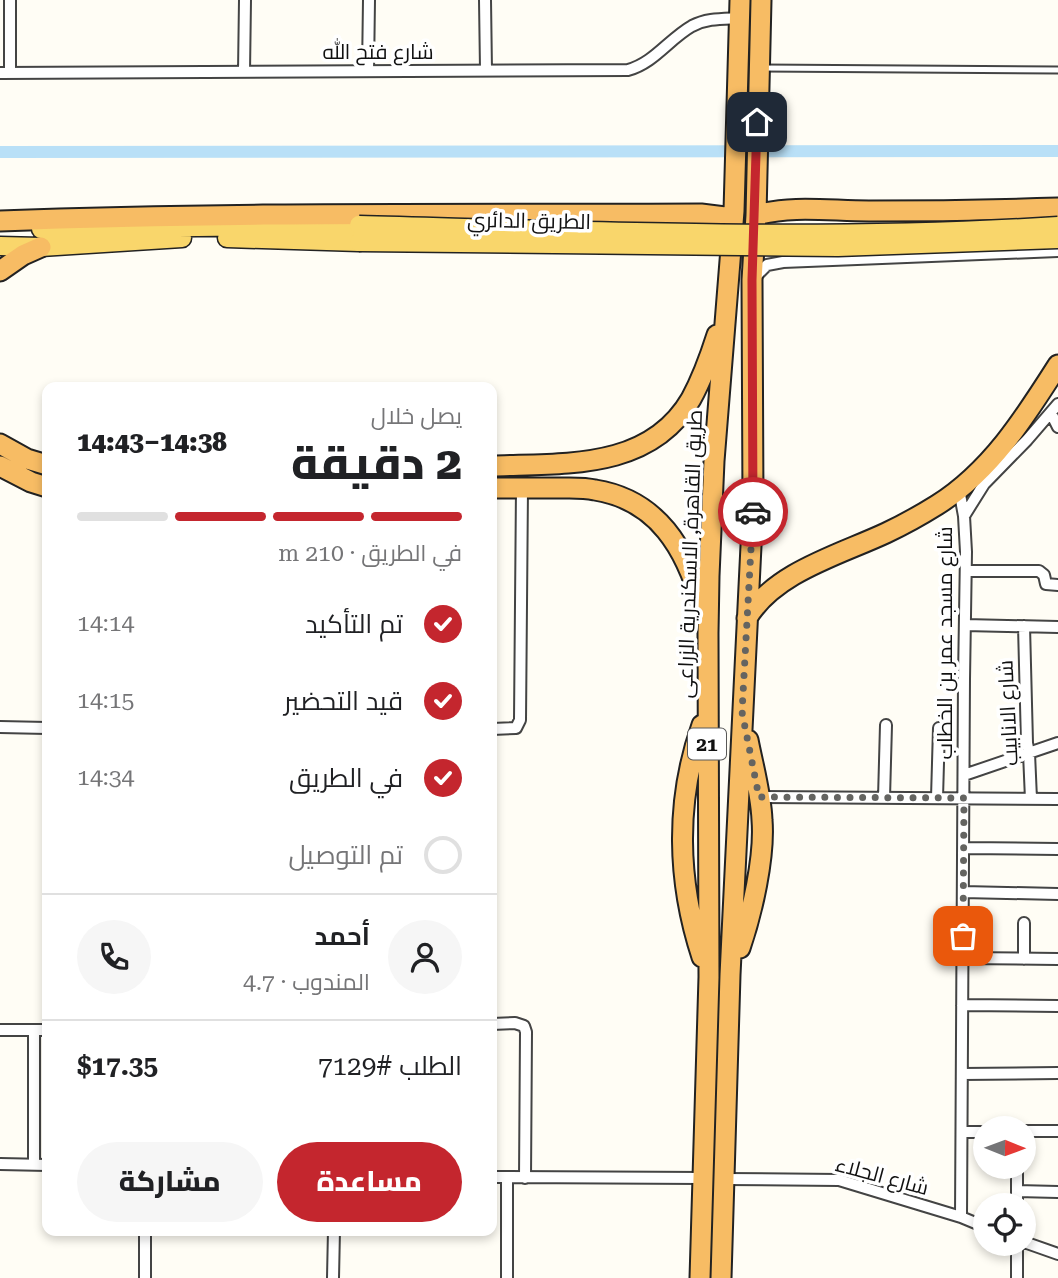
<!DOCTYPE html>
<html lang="ar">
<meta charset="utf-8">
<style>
body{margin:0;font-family:"Roboto Serif",Cairo,serif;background:#f6f6f6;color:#202124;direction:rtl;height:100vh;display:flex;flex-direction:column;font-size:26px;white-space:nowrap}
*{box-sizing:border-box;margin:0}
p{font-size:23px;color:#757577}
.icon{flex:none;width:38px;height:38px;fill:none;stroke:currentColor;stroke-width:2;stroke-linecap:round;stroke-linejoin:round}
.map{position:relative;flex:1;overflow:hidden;direction:ltr}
.panel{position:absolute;left:42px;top:382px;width:455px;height:854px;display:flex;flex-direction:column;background:#fff;border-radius:14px;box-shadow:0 4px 10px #0003;direction:rtl}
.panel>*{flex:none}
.needle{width:46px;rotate:91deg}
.controls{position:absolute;left:973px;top:1116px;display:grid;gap:14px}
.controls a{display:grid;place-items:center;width:63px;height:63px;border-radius:50%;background:#fff;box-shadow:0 4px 10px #0003;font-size:35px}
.pin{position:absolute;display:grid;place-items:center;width:60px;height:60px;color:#fff;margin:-30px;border-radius:14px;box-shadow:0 4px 10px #0006}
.courier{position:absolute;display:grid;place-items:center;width:70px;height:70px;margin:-35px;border:5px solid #c4262e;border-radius:50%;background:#fff;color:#222;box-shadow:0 2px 9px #0007}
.headline em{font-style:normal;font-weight:800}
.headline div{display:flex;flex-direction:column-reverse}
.headline{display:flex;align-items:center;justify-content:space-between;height:119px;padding:0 35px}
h1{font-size:46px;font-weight:800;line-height:52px}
.bar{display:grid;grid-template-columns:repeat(4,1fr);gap:10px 7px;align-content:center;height:84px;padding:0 35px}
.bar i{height:9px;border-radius:5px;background:#e0e0e0}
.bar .on{background:#c4262e}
.bar p{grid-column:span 4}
.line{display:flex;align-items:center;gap:18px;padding:0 35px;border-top:2px solid #e0e0e0}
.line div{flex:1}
.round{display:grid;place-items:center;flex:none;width:74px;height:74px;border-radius:37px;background:#f6f6f6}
ol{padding:0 35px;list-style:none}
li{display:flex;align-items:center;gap:21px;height:77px}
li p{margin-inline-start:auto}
li .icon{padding:7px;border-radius:50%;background:#c4262e;color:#fff;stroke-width:4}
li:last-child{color:#757577}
li i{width:38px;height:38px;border:4px solid #e0e0e0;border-radius:50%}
.cta{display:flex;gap:14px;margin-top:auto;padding:14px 35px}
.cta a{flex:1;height:80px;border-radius:42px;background:#c4262e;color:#fff;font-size:28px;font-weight:800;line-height:80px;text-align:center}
.cta a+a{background:#f6f6f6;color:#202124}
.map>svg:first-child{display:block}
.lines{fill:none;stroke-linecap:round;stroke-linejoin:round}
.canal{stroke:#b9e0f7;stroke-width:12}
.service-casing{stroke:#444;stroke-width:9}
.minor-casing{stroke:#444;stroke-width:14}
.primary-casing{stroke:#222;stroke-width:21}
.trunk-casing{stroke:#222;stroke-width:23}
.service{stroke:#fff;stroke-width:5}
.minor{stroke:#fff;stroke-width:10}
.primary{stroke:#f9d66b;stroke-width:18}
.trunk{stroke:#f7bc64;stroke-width:19}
.primary-bridge-casing{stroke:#222;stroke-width:21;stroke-linecap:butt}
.primary-bridge{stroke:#f9d66b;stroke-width:18}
.done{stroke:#646461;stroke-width:7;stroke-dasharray:0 12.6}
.route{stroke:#c4262e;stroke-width:9}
.labels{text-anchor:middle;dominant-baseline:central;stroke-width:7;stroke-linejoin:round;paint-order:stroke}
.shield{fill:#fff;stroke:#585858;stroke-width:2}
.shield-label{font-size:19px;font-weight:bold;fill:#111}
.street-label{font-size:21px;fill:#111;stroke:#fff}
</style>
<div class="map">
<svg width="1058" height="1278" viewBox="0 0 1058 1278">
<rect width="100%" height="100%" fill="#fffdf5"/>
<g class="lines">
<path class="canal" d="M0,152l1058,-1"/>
<defs>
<path id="service" d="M762,68l296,2"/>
<path id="minor" d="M485,0l1,70
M368,71l1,-71
M244,72l1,-72
M0,73l628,-3c26,-7 41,-31 64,-44 15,-8 31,-7 48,-8
M10,73v-73
M754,278l13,-13 16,-3 275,-11
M1051,413l7,14
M959,489l5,27 2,36 -2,127 -3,538
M964,516l20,-32 43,-44 31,-36
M966,571h73l5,4 2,9 12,1
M965,625l93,2
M1024,626l3,117 2,10 2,46
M0,727l47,1
M492,729l24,-1 4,-8 2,-232
M964,775l94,-32
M759,797l299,2
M884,798l2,-73
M937,798l2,-70
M964,848l94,1
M963,892l95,2
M962,958l96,1
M1024,959v-36
M962,1005l96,1
M492,1024l23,-1 9,3 2,6 -1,146
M0,1030h47
M962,1074l96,-1
M1024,1131h34
M962,1132h23
M0,1164l47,1
M34,1165v-134
M1017,1167v39
M492,1177l211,1
M724,1179l115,1 122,37 24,10
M1017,1191l41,1
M145,1230v48
M1024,1242l34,12
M333,1278l1,-48
M507,1278v-100
M1017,1278v-34"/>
<path id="primary" d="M41,229l318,-4
M227,238l132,4
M0,246l41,1 141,-9"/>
<path id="trunk" d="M756,215c37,-10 74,-4 113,-4 63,0 126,-1 189,-3
M0,221c234,-9 467,-6 701,-7l32,4
M0,271l23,-16 18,-8
M0,444l27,15 20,6
M0,466l31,16 16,5
M492,466c71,-3 157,5 199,-67 11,-20 19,-42 26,-64
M492,488c22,0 43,0 65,0 12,0 26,-1 38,2 63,10 91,59 107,116
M747,618c28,-46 92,-63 139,-85 17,-8 35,-18 51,-28 54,-34 88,-88 121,-140
M702,725c-27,76 -25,156 0,232
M740,948c12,-35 25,-91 22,-128 -1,-27 -9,-54 -14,-80
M700,1278l9,-301 -1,-344 1,-57 5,-115 20,-250 6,-211
M721,1278l9,-303 23,-470 -1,-225 4,-65 5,-215"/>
</defs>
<use href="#service" class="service-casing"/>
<use href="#minor" class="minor-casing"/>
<use href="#primary" class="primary-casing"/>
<use href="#trunk" class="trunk-casing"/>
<use href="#service" class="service"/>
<use href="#minor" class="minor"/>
<use href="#primary" class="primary"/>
<use href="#trunk" class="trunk"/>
<defs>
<path id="primary-bridge" d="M359,225c233,6 466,16 699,1
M359,242l479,5 220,-8"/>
</defs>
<use href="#primary-bridge" class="primary-bridge-casing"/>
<use href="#primary-bridge" class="primary-bridge"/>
</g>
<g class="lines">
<path class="done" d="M753,512l-11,200 17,85 205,1 -1,138"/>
<path class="route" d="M753,512l-1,-232 5,-158"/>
</g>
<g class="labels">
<rect class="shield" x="688" y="728.5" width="38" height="31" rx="5"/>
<g class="shield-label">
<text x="707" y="744">21</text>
</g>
<g class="street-label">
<text x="378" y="52">شارع فتح الله</text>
<text transform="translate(529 221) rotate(1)">الطريق الدائري</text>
<text transform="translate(690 554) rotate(-88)">طريق القاهرة, الاسكندرية الزراعى</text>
<text transform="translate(945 643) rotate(-90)">شارع مسجد عمر بن الخطاب</text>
<text transform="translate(1008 713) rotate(-93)">شارع الانابيب</text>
<text transform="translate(882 1176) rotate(15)">شارع الجلاء</text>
</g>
</g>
</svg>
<div class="controls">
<a><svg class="needle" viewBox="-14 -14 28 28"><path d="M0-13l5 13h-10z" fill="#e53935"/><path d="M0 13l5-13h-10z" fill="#757577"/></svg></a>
<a><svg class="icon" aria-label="locate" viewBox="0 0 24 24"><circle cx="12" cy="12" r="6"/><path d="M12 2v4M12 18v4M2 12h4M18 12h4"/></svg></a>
</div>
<div class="pin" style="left:963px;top:936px;background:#ea580c"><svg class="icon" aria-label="bag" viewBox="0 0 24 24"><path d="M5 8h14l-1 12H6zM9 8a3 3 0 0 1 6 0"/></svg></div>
<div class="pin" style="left:757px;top:122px;background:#1f2937"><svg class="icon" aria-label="home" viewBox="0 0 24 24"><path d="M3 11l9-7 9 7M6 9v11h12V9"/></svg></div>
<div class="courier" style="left:753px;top:512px"><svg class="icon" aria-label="car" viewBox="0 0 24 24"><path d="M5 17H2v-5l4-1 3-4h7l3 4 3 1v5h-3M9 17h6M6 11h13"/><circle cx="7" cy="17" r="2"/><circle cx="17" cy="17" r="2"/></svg></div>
<section class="panel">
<div class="headline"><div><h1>2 دقيقة</h1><p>يصل خلال</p></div><em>14:38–14:43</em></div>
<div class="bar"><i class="on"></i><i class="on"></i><i class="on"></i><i></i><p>في الطريق · 210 m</p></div>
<ol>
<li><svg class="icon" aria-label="check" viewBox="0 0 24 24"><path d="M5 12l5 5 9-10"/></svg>تم التأكيد<p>14:14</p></li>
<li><svg class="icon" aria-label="check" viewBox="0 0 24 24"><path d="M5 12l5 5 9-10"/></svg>قيد التحضير<p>14:15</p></li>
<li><svg class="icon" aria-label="check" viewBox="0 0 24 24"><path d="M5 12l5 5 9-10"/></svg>في الطريق<p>14:34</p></li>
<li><i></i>تم التوصيل</li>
</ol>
<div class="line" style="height:126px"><a class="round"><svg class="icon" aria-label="person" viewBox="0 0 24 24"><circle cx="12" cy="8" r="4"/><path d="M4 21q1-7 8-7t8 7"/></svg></a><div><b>أحمد</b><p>المندوب · 4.7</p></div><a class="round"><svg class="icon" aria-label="phone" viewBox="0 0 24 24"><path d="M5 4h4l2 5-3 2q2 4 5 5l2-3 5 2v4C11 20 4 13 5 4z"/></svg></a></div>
<div class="line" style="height:91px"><div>الطلب #7129</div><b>$17.35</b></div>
<div class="cta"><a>مساعدة</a><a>مشاركة</a></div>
</section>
</div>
